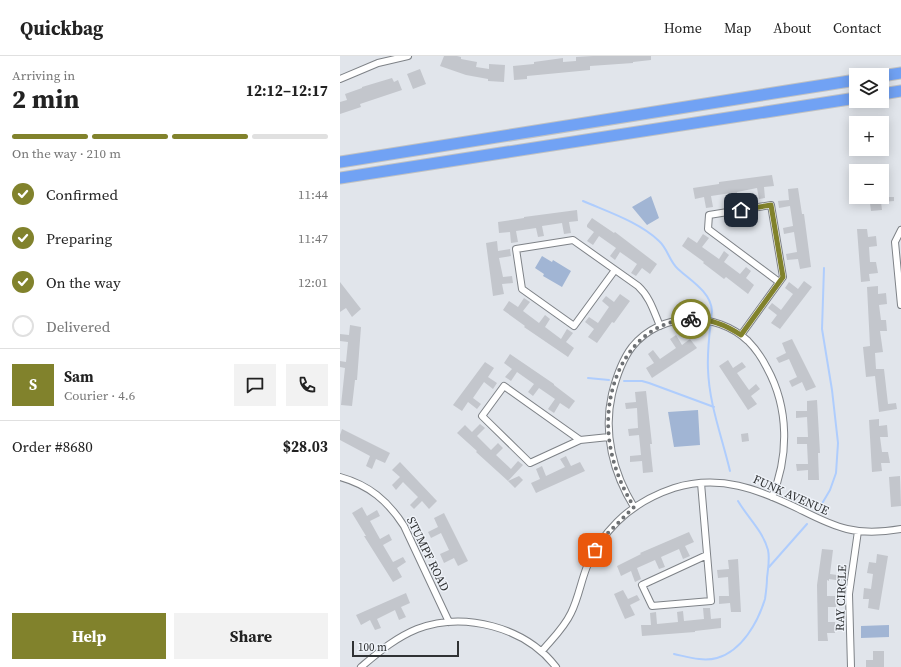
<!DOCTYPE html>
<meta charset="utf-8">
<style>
body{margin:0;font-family:"Source Serif 4",serif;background:#f2f2f2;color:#222;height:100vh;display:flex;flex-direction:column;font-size:15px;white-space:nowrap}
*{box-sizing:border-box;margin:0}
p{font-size:13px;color:#767676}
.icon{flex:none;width:22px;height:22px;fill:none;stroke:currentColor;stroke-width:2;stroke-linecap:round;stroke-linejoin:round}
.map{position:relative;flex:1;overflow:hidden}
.panel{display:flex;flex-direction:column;background:#fff;width:340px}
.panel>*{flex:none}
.controls{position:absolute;left:509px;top:12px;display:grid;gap:8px}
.controls a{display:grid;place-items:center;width:40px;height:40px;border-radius:0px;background:#fff;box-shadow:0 2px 10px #0003;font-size:20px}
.scale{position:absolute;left:12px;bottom:10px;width:107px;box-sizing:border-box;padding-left:4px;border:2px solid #303234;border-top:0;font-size:11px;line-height:14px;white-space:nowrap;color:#303234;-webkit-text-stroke:3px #eef2f8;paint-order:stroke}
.pin{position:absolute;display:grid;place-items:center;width:34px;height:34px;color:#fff;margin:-17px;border-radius:8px;box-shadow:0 2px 6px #0006}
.courier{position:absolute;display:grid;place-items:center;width:40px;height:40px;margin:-20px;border:3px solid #81822c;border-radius:50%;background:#fff;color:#222;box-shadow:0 1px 5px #0007}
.summary em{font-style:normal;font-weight:700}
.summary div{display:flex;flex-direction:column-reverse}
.summary{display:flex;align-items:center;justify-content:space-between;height:68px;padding:0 12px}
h1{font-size:26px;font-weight:700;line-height:30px}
.bar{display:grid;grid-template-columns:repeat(4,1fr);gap:6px 4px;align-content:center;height:48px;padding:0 12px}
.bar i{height:5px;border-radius:3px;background:#e0e0e0}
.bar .active{background:#81822c}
.bar p{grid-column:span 4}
.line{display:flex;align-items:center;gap:10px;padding:0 12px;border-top:1px solid #e0e0e0}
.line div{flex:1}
.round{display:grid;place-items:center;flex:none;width:42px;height:42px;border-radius:0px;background:#f2f2f2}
ol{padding:0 12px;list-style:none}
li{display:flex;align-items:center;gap:12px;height:44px}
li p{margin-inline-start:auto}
li .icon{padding:4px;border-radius:50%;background:#81822c;color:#fff;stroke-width:4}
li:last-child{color:#767676}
li i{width:22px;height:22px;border:2px solid #e0e0e0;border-radius:50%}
.action{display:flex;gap:8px;margin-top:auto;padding:8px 12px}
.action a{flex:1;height:46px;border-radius:0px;background:#81822c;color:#fff;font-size:16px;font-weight:700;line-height:46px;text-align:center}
.action a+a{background:#f2f2f2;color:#222}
header{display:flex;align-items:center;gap:24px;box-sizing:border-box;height:56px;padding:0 20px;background:#fff;border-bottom:1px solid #e0e0e0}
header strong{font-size:19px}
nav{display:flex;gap:22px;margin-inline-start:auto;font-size:14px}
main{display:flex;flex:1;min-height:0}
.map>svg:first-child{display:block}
.green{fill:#a1b5d4}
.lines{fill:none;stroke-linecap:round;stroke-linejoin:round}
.stream{stroke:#afcdfd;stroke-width:2}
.building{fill:#c3c6cc}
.street-casing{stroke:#7e8287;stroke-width:8}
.highway-casing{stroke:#c1c2c2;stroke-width:13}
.street{stroke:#fff;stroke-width:6}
.highway{stroke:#71a2f4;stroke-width:11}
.done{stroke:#6e7174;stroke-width:4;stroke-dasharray:0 7.2}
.route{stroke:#81822c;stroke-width:5}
.labels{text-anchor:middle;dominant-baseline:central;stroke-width:3;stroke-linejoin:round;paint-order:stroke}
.street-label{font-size:12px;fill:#303234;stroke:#eef2f8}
</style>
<header>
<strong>Quickbag</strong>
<nav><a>Home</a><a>Map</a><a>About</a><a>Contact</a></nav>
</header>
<main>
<section class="panel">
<div class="summary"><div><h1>2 min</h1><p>Arriving in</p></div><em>12:12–12:17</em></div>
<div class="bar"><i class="active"></i><i class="active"></i><i class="active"></i><i></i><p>On the way · 210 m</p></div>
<ol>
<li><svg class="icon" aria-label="check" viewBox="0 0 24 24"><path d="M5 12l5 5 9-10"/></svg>Confirmed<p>11:44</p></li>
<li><svg class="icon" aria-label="check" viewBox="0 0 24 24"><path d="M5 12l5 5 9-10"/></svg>Preparing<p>11:47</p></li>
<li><svg class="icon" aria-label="check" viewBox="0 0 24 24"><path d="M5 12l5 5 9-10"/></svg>On the way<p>12:01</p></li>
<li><i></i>Delivered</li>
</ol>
<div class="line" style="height:72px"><b class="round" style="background:#81822c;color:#fff">S</b><div><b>Sam</b><p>Courier · 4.6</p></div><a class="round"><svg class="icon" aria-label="chat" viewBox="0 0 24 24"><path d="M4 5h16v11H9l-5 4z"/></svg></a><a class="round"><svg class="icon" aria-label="phone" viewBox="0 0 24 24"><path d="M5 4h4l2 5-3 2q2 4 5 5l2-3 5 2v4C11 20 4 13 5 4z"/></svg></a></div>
<div class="line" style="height:52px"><div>Order #8680</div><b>$28.03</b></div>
<div class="action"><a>Help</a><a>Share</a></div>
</section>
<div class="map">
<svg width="561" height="611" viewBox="0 0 561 611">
<rect width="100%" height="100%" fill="#e1e5eb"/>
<path class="green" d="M311,140l8,22 -12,7 -15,-18z
M202,200l10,6 1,-2 18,11 -9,16 -19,-11 1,-2 -9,-6z
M358,354l2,35 -26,2 -6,-35z
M549,569v12l-28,1v-12z"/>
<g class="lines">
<path class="stream" d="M243,145c25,11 56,21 76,40 9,8 10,20 19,28 12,11 33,23 34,42 -2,19 -5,38 -4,58 1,35 14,68 22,102
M248,322l21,2
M284,325h18l7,2 65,24
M480,451l10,-17 6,-17 2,-30 -6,-53 -10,-61 2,-61
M429,511l38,-43
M334,598c14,3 29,8 43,4 25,-7 41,-36 48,-59 1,-7 2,-15 2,-21 1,-9 3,-19 1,-28 -5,-19 -20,-32 -30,-49"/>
</g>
<path class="building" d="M104,0h13l4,1v2l16,3 -1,5 13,2v-5l16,1 -1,17 -16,-1v-2l-22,-4 -26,-9z
M253,0h58v4l-18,2v1l-43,3v4l-63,6v3l-13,1 -1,-14 21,-2v-2l29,-4v4l13,-1v-4z
M80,13l6,15 -13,5 -6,-15z
M52,22l2,4 4,-2 4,10 -42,14 1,3 -21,7v-12l7,-2 -2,-6 17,-6v-1z
M432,119l2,11 -10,1 1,11 -6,1 -2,-11 -20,4 2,9 -7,1 -1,-9 -20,3 2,11 -7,1 -2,-11 -9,2 -2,-11 26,-4v-2z
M458,132l4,26h2l7,53 -11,2 -2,-10 -11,1 -1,-6 11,-2 -3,-20 -10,2 -1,-6 10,-2 -3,-20 -11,2 -1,-7 11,-1 -1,-11z
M548,136v5h6v4l-13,1 1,8 -11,1 -1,-8 -8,1v-7h20v-4z
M237,154l1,11 -9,1 2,11 -7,1 -2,-11 -20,3 2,10 -6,1 -2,-9 -20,3 2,11 -7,1 -1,-11 -11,1 -1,-11 26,-4v-1z
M252,162l22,15 1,-1 42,32 -7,10 -8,-6 -6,8 -5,-3 6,-9 -17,-12 -5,8 -5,-4 6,-8 -17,-12 -6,9 -6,-4 7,-9 -7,-5v-2z
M517,173h10l1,8 8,-1 1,10 -8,1 1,15h6l2,11 -9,1 1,7 -9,1z
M363,178l6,4 -7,9 17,12 5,-8 5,4 -5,7 16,12 6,-7 5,4 -5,7 8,7 -6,9 -22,-17 -2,2 -21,-16 1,-1 -22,-16 6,-9 9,6z
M157,185l1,10 12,-2 1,7 -12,2 4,19 9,-1 1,7 -11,1 2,10 -11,2 -7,-53z
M464,225l8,6 -32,42 -9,-6 6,-8 -9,-7 4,-5 9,7 12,-16 -8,-6 4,-6 9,7z
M0,226l21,27 -9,8 -6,-9 -6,4z
M538,230v8l8,-1 1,11 -8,1 2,15h5l1,11h-7l3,21 -8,1 1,16h8l4,35 8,-1 1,6 -18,3 -4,-36 -9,1 -3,-30 7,-1 -3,-59z
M280,238l10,7 -16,22 -2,-1 -15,21 -9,-6 6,-8 -9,-7 4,-5 9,6 11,-16 -7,-6 4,-5 8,6z
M184,242l6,4 -7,9 16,12 6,-8 5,4 -5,8 16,12 6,-10 6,4 -7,9 8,6 -6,9 -44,-30 1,-1 -22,-16 6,-9 9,6z
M10,269l11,2 -4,53h-2l-3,26 -11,-1 4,-37 -5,-1v-6l6,1 2,-20 -8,-1v-7l9,1z
M336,279l6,10 8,-6 7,9 -45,30 -6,-10 8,-5 -6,-9 5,-4 7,9 16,-11 -6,-9z
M452,283l24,48 -10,4 -4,-9 -10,5 -3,-6 8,-4 -8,-18 -10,4 -3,-5 10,-5 -4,-10z
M170,298l44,30v1l21,16 -6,8 -9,-6 -6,10 -6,-4 7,-10 -16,-11 -6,8 -5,-4 6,-8 -17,-12 -6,9 -6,-4 7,-8 -8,-6z
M388,304l5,8 9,-6 4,5 -9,6 12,17 7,-6 4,5 -9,7 6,8 -9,6 -29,-44z
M145,306l9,6 -6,9 9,6 -4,6 -9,-7 -11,16 8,6 -4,5 -9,-7 -6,9 -9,-6z
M306,335l6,53h-2l3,28 -10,1 -1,-12 -12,1v-6l11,-1 -2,-20 -10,1 -1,-7 10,-1 -1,-20 -11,1 -1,-6 11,-1 -1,-10z
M477,344l3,53h-2l1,27h-11v-10l-11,1 -1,-7h12l-1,-20h-10v-7h11l-1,-20 -11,1v-7h11v-10z
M539,363v7l8,-1 1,12h-8l2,15h6l2,11h-9l1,8 -10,1 -3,-52z
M140,368l5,4 -8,8 14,14 7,-7 5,5 -7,7 15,14 7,-8 5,4 -15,16 -32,-29 1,-1 -20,-18 8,-8 7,7z
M2,373l48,24 -5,10 -9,-4 -4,10 -6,-3 4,-10 -30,-16v-5z
M408,377l1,8 -7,1 -1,-8z
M226,400l5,10 9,-4 5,9 -49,22 -5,-10 9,-4 -4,-10 6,-3 4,10 19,-9 -5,-8z
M60,406l37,39 -8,8 -7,-8 -8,8 -4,-4 8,-8 -15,-15 -7,8 -4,-5 8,-8 -8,-7z
M179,420l4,4 -8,8 -7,-7z
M560,420l1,30 -10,1 -2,-30z
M22,451l5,9 10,-6 3,6 -10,5 10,18 9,-5 3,6 -9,5 10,17 10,-5 3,5 -9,6 5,9 -9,5 -29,-46h2l-14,-23z
M104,457l24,48 -10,5 -4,-8 -10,5 -4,-9 9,-4 -8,-17 -10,5 -3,-6 10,-5 -4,-9z
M349,476l5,10 -9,4 5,10 -7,3 -4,-10 -18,8 4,10 -6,2 -4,-9 -18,8 4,11 -6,3 -4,-11 -10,5 -4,-10 24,-12 -1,-1z
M482,493l11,1 -3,24 14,2 -1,5 -14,-2v2l-2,-1v16h8l1,11h-8v15h7v11h-8l1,8h-10l-1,-56z
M537,498l11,2 -9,54 -11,-2 1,-9h-6l1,-11 7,1 2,-15 -6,-1 2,-11 7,1z
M398,503l3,53h-10l-1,-9 -11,1v-8h10l-1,-19 -10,1 -1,-8 12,-1 -1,-9z
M283,534l5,9 9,-4 3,5 -10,5 5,10 -10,4 -11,-25z
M66,537l4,10 -9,4 5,10 -7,3 -4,-10 -18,9 4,9 -6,2 -5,-10 -9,5 -5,-10z
M363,552h7l1,11 10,-1v10l-26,3v1l-53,4 -1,-11h10l-1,-12 6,-1 1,12 21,-2 -1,-10 6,-1 1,10 20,-2z
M533,595h11v16h-18v-7h7z"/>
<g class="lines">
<defs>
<path id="street" d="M0,23l38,-16 30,-7
M561,174l-6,12 6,63
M275,214l-41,56 -52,-37 -6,-40 57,-9 65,46c12,11 16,26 22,40
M401,279l42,-58 -12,-72 -62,10 -1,14 71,53
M240,384l-50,23 -48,-47 22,-30 76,54 29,-3
M0,421c29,8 48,24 64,49l45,96
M361,427l10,118 -59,5 -10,-21 65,-30
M294,451c-21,-34 -31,-74 -22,-113 4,-16 10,-34 20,-47 29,-36 84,-36 116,-6 8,8 14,17 19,27 22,40 22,88 5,129
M202,595c10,-12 22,-23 29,-38 8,-16 10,-33 17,-49 7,-16 17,-30 29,-42 16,-16 36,-27 57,-34 46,-14 84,1 125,21 16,8 31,16 48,20 17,4 36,3 54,0
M21,611c18,-15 34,-29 56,-38 47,-18 108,-2 139,38
M511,611l-2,-73 9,-63"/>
<path id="highway" d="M542,20l19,-3
M542,38l19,-3
M0,106l516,-82
M0,122l516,-80"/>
</defs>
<use href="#street" class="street-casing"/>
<use href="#highway" class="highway-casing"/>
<use href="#street" class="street"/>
<use href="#highway" class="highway"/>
</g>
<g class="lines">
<path class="done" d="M255,494l12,-16 27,-27c-13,-21 -22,-44 -25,-69 -6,-54 21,-116 82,-119"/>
<path class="route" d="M351,263c18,-1 35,6 50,16l42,-58 -12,-72 -30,5"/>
</g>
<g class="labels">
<g class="street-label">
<text transform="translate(451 439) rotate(24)">FUNK AVENUE</text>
<text transform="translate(88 498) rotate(64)">STUMPF ROAD</text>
<text transform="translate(501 542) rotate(-88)">RAY CIRCLE</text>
</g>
</g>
</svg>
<div class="controls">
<a><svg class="icon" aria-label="layers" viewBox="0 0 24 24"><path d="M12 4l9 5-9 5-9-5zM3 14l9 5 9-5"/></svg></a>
<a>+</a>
<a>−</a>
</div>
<div class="scale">100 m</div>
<div class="pin" style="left:255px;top:494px;background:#ea580c"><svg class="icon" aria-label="bag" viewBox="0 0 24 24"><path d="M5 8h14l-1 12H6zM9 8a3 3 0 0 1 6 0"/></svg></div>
<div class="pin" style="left:401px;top:154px;background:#1f2937"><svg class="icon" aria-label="home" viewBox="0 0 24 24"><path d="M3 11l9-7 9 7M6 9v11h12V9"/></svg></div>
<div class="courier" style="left:351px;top:263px"><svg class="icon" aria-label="bike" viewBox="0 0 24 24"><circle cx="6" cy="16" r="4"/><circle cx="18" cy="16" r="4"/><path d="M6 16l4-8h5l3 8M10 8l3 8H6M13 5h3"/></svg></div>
</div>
</main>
